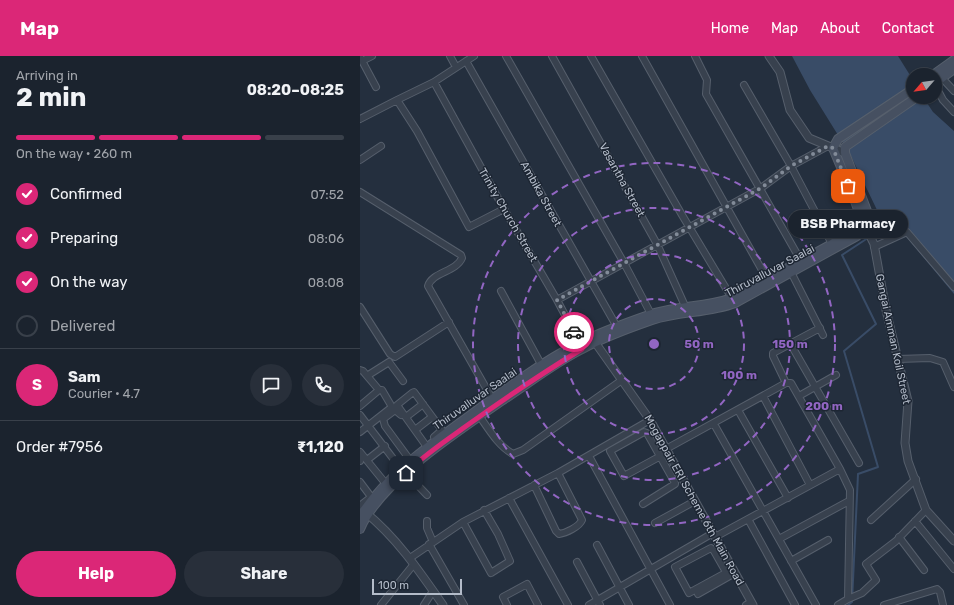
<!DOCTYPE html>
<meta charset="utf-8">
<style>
body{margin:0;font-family:Rubik,sans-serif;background:#282f3a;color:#f1f3f6;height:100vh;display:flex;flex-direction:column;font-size:15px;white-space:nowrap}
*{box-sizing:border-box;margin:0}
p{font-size:13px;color:#a0a4aa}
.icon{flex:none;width:22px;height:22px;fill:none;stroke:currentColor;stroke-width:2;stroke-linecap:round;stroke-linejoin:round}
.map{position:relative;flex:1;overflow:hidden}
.panel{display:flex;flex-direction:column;background:#1b232e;width:360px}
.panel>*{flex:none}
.needle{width:26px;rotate:242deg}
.fabs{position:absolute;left:546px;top:12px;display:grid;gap:8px}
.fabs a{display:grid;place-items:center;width:36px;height:36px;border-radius:50%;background:#1b232e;box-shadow:0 1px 3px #0004,0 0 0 1px #39404a;font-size:20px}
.scale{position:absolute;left:12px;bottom:10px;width:90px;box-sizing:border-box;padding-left:4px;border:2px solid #b4bcc9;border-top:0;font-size:11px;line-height:14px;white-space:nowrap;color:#b4bcc9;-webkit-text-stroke:3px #1d2633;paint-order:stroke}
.pin{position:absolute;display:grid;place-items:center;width:34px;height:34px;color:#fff;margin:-17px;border-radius:8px;box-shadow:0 2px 6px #0006}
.courier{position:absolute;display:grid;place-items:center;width:40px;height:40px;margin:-20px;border:3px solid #db2777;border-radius:50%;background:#fff;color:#222;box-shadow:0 1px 5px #0007}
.bubble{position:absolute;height:28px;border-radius:14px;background:#1b232e;box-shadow:0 1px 3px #0004,0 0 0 1px #39404a;font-size:13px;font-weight:700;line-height:28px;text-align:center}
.head em{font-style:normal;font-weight:700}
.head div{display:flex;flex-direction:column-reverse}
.head{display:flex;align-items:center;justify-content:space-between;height:68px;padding:0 16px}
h1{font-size:26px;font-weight:700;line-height:30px}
.bar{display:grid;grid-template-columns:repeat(4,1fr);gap:6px 4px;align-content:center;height:48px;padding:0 16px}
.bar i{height:5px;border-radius:3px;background:#39404a}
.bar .current{background:#db2777}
.bar p{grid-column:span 4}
.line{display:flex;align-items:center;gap:10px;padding:0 16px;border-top:1px solid #39404a}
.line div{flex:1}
.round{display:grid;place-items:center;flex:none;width:42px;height:42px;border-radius:21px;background:#282f3a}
ol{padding:0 16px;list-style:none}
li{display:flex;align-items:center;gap:12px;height:44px}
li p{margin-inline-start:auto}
li .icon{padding:4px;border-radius:50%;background:#db2777;color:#fff;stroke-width:4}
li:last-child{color:#a0a4aa}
li i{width:22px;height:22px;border:2px solid #39404a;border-radius:50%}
.button{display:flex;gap:8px;margin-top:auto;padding:8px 16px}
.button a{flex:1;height:46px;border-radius:24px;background:#db2777;color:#fff;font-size:16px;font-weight:700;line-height:46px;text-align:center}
.button a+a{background:#282f3a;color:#f1f3f6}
header{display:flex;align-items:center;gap:24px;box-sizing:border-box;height:56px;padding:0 20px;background:#db2777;color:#fff}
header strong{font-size:19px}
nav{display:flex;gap:22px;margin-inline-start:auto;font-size:14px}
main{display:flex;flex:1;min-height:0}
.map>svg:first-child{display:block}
.water{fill:#394c67}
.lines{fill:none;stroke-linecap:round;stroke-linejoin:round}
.stream{stroke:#394c67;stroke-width:2}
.minor-casing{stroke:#565f6c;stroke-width:8}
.tertiary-casing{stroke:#565f6c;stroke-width:9}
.secondary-casing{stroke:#565f6c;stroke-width:10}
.minor{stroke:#38414e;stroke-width:6}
.tertiary{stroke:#38414e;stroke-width:7}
.secondary{stroke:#465061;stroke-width:8}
.done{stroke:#828b98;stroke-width:4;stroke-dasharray:0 7.2}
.route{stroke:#db2777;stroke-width:5}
.ring{fill:none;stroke:#9266c3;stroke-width:2;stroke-dasharray:7 5}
.labels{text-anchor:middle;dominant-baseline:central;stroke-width:3;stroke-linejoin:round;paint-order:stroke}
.street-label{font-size:11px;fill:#b4bcc9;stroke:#1d2633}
.centre{fill:#9266c3;stroke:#1d2633;stroke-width:2}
.ring-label{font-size:12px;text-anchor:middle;font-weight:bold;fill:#9266c3;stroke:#1d2633;stroke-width:3;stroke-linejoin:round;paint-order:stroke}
</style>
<header>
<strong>Map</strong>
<nav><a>Home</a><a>Map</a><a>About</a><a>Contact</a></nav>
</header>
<main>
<section class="panel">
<div class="head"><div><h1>2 min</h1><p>Arriving in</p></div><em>08:20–08:25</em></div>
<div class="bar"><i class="current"></i><i class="current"></i><i class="current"></i><i></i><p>On the way · 260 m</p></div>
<ol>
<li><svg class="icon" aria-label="check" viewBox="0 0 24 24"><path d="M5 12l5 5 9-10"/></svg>Confirmed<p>07:52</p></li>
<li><svg class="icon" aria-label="check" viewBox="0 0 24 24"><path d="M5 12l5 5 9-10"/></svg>Preparing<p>08:06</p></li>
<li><svg class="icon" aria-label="check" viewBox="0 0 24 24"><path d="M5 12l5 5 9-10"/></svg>On the way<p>08:08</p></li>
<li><i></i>Delivered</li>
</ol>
<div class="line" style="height:72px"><b class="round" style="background:#db2777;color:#fff">S</b><div><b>Sam</b><p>Courier · 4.7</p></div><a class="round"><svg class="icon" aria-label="chat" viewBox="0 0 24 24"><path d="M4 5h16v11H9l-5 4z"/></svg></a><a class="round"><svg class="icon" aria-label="phone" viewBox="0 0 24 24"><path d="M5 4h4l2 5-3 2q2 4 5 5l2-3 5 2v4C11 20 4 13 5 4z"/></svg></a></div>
<div class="line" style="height:52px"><div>Order #7956</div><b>₹1,120</b></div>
<div class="button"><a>Help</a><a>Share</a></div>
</section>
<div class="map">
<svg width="594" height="549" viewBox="0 0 594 549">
<rect width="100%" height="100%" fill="#242f3e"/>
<path class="water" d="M432,0h106l15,24v17h10l10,15 21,19v163l-50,-60 -27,-24 -26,-54 -41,-66z"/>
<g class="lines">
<path class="stream" d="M488,549l4,-3 6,-128 20,-7 -34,-116 32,-27 -34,-69 35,-23 6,-17"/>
<defs>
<path id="minor" d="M90,0l6,11
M114,0l-40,26 -37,18 20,31 52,96 35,-18
M146,0l118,207 27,51
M192,0l105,188 28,62
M231,0l91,159 51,85
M282,0l125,223
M335,0l12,24 -1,14 95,167
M0,1l16,30
M2,5l10,-5
M106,5l151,266
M582,22l12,13
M74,26l70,127 53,91 24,45
M384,29l47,81 41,78
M575,29l8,15 11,12
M0,63l37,-19
M0,104l21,-14
M0,136l101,63 1,3c-6,14 -30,14 -34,28l66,116
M514,191l33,-15 47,55
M432,218l31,61
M141,235l41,75
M197,244l204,-112 30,-22 37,-20
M0,251l30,47 5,3 54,-35
M430,287l69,120
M538,303l32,-1 13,4 11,25
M0,314l3,1 16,19 -19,16
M10,318l19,-12 14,19
M426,327l-13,-27v-3l47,-25
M403,340l47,89
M439,340l37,-21
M378,354l50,88
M118,358c10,14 20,32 35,40l10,-4 99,-70
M0,359l41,54
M41,359l-6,-5 -12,9 2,7 25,34
M46,361l17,-13
M354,368l102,181
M55,374l17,-13
M0,376l32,-25 -10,-17h-3
M67,391l-30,-42 15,-12 2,-1 28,38 -8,7 2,3
M306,393l120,-66h5l49,86 10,21 -2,109 -10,6
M0,396l26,32
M229,400l81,149
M0,404v1
M7,404l18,-14
M46,417l21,22
M0,426l12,16
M174,429l22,46 3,3c7,-1 20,-7 23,-14l-24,-47
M149,442l59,107
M283,448l32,-20v-1l-28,-50 -3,-1 -34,19 14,25 44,-24
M0,450l11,-9
M388,463l47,86
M511,464l45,-41
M67,465v7l6,14
M555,465l39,48
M103,466l28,51 19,-12 -12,-27 -14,-24
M295,467l40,-22
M355,481l125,-68
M539,481l25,33
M419,483l70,-38
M69,488l35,61
M237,489l32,60
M50,502l53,-36 95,-49 92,-53
M431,505l37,-21
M217,506l23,43
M366,516l-12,-21 -3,-3 -36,19 14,26 44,-24
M338,538l37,-21
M488,543l14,-6 14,-13 -10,-16 30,-23 30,-31
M21,549l33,-41
M64,549l9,-14
M147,549l-4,-8 24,-13 11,21
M229,549l124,-72
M386,549l5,-3
M524,549l53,-16 3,3 3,13"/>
<path id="tertiary" d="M409,0l11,16 10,38 19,28 36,15
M503,169l3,3 8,16 12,66 22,91 -3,42 3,18 18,49 28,31
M232,282l58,82 103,185
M5,456c32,26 55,60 78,93"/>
<path id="secondary" d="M573,19l21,-15
M575,27l19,-14
M0,460c26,-39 63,-66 101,-94 38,-28 77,-58 118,-79 22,-11 47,-20 70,-28 27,-10 56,-7 83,-17l100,-54 29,-21c2,-7 -23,-62 -28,-75l5,-9 75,-50
M0,473c20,-48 100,-99 143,-129 26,-17 51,-37 79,-51 22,-12 47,-21 70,-29 27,-9 57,-7 83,-17l122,-67 9,-8 4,-9 -25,-66v-6l72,-50"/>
</defs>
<use href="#minor" class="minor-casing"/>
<use href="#tertiary" class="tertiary-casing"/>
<use href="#secondary" class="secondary-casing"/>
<use href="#minor" class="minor"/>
<use href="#tertiary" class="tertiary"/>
<use href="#secondary" class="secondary"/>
</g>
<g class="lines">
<path class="done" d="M214,276l-17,-32 204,-112 30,-22 37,-20 5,2 15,38"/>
<path class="route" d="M46,417c17,-17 37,-30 56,-44 39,-28 79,-55 120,-80l-8,-17"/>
</g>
<g class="ring">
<circle cx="294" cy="288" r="45"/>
<circle cx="294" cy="288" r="90"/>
<circle cx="294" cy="288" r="136"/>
<circle cx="294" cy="288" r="181"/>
</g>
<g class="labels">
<g class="street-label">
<text transform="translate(262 124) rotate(61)">Vasantha Street</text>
<text transform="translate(181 138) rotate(61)">Ambika Street</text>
<text transform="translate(148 159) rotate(60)">Trinity Church Street</text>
<text transform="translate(410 215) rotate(-28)">Thiruvalluvar Saalai</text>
<text transform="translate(533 283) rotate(78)">Gangai Amman Koil Street</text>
<text transform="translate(115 343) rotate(-35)">Thiruvalluvar Saalai</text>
<text transform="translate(334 444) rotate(61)">Mogappair ERI Scheme 6th Main Road</text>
</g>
</g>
<circle cx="294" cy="288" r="6" class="centre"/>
<g class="ring-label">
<text x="339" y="292">50 m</text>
<text x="430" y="292">150 m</text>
<text x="379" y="323">100 m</text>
<text x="464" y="354">200 m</text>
</g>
</svg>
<div class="fabs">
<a><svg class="needle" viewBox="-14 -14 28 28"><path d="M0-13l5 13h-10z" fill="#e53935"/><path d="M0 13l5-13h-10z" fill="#a0a4aa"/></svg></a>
</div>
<div class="scale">100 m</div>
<div class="pin" style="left:488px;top:130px;background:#ea580c"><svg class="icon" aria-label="bag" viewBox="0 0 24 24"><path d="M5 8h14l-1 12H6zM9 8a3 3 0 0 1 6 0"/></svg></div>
<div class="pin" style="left:46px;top:417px;background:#1f2937"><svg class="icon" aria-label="home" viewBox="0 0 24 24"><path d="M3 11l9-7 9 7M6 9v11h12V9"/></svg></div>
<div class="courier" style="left:214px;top:276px"><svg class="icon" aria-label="car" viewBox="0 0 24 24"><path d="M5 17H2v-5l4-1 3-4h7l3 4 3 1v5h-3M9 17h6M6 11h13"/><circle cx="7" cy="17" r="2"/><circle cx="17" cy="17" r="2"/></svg></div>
<div class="bubble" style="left:428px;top:154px;width:120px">BSB Pharmacy</div>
</div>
</main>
